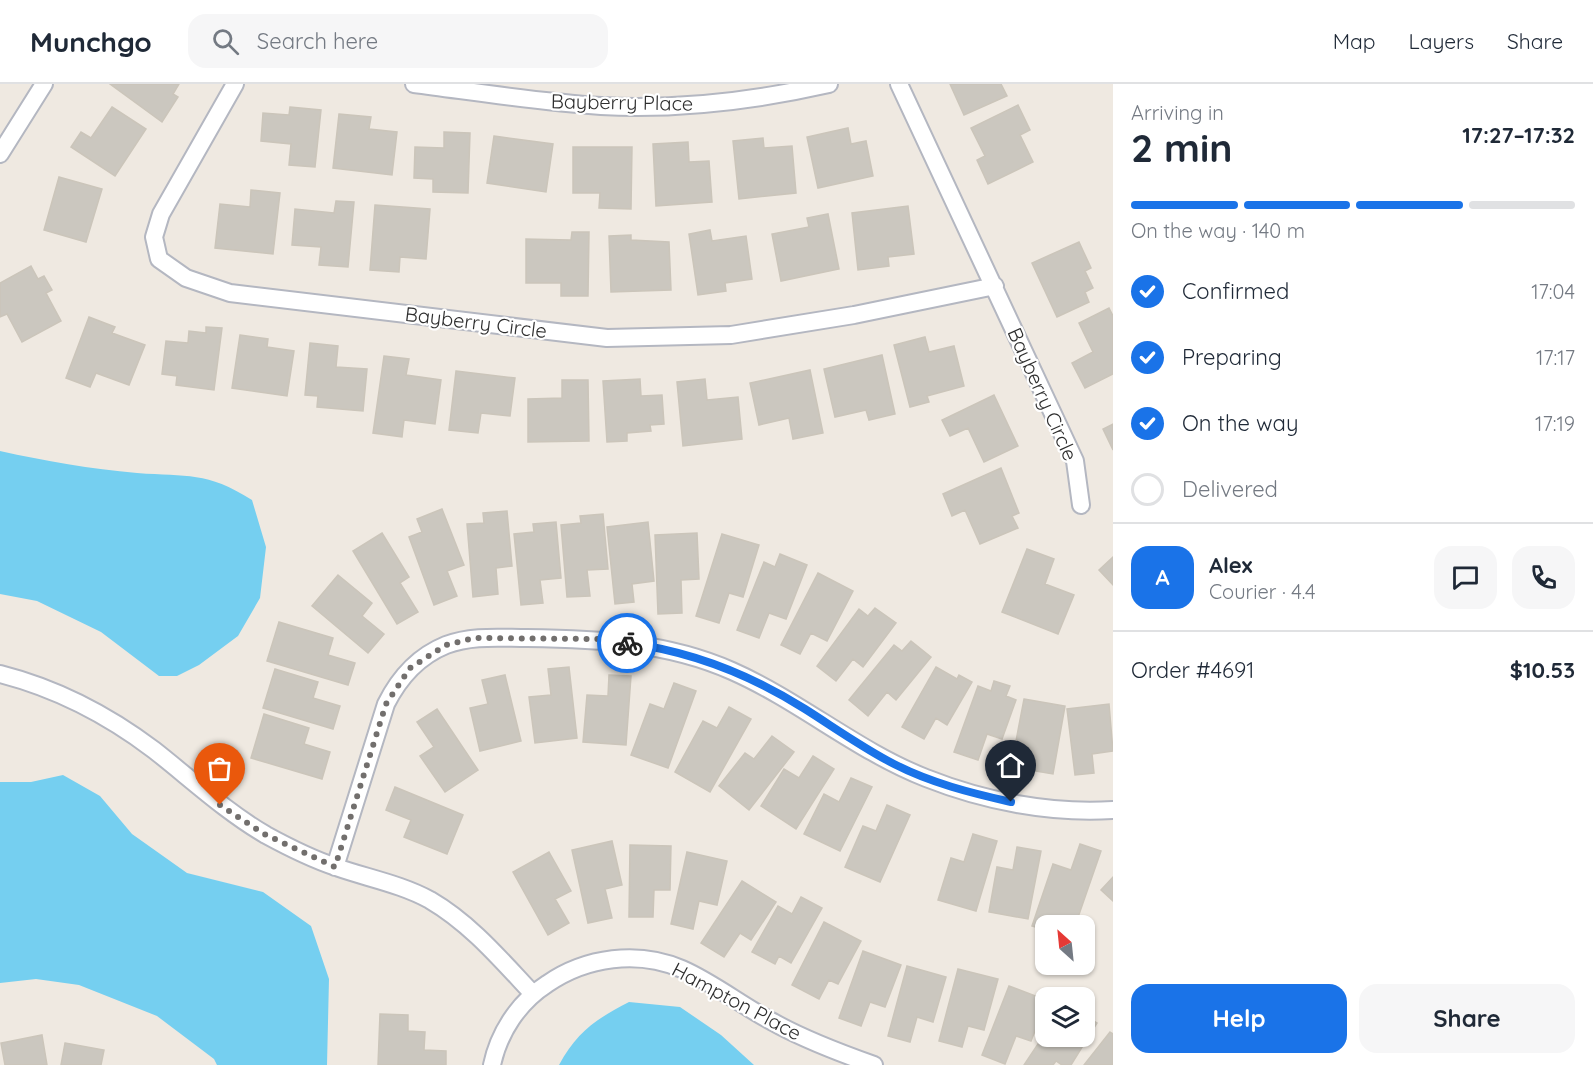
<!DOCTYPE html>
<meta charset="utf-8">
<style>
body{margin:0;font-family:Quicksand,sans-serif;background:#f6f6f7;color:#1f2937;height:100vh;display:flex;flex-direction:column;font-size:22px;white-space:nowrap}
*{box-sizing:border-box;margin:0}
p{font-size:20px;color:#747a83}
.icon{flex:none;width:33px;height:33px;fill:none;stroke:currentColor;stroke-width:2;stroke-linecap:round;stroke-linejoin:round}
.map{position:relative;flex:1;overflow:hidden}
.side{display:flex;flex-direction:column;background:#fff;width:480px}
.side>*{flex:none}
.needle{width:39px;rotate:333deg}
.fabs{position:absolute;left:1035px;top:831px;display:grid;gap:12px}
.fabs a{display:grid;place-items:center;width:60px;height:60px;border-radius:12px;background:#fff;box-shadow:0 2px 4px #0004;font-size:30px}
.pin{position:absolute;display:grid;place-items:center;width:51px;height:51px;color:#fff;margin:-62px -26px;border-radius:50% 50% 50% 0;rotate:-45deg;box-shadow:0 0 6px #0007}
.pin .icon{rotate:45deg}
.courier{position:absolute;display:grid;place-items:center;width:60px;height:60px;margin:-30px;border:4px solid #1a73e8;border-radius:50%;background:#fff;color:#222;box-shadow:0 2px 8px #0007}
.overview em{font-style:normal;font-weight:700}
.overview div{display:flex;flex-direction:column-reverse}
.overview{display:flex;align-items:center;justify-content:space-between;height:102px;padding:0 18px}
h1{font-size:39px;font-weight:700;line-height:45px}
.bar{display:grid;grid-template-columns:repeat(4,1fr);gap:9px 6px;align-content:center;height:72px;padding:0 18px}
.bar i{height:8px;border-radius:4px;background:#e0e1e3}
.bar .on{background:#1a73e8}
.bar p{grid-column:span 4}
.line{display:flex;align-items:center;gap:15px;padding:0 18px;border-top:2px solid #e0e1e3}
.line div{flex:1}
.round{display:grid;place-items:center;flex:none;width:63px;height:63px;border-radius:18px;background:#f6f6f7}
ol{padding:0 18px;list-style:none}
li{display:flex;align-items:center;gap:18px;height:66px}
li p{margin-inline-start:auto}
li .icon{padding:6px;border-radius:50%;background:#1a73e8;color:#fff;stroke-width:4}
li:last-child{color:#747a83}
li i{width:33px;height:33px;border:3px solid #e0e1e3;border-radius:50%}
.primary-button{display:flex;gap:12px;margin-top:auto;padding:12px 18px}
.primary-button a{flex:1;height:69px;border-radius:18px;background:#1a73e8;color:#fff;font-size:24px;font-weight:700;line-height:69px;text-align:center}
.primary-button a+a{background:#f6f6f7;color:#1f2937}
header{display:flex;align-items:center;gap:36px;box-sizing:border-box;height:84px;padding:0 30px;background:#fff;border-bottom:2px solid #e0e1e3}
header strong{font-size:28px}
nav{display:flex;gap:33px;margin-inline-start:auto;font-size:21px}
.search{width:420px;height:54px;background:#f6f6f7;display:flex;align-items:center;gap:15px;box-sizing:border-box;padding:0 21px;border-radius:18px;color:#747a83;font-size:22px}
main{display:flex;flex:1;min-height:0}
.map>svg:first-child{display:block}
.water{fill:#75cff0}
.building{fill:#cbc7bf;stroke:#cbc5ba;stroke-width:1.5}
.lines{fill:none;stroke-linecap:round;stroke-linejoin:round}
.minor-casing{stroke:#b4b7c1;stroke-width:20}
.minor{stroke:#fff;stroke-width:16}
.done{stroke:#726f6d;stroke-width:6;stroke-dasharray:0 10.8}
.route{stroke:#1a73e8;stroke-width:8}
.labels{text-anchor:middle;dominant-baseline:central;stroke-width:4.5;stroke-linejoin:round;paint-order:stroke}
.street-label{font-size:20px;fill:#2e2e2e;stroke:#fff}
</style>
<header>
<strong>Munchgo</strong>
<div class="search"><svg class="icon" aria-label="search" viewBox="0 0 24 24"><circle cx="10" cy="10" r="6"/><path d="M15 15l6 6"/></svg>Search here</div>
<nav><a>Map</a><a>Layers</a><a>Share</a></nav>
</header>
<main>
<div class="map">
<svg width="1113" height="981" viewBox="0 0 1113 981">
<rect width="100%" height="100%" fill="#efe9e1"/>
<path class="water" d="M0,367c45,10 91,18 137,22 51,4 69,-2 115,27l14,47 -6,51 -22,38 -39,29 -22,11h-18l-58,-44 -64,-31 -37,-7z
M63,691l37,21 32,38 55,39 76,19 48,34 18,53 -2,86h-110l-3,-6 -57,-43 -78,-31 -43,-6 -36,4v-201h31z
M629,918l51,5 41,28 33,30h-195c18,-33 37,-46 70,-63z"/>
<path class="building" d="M110,0h69l-6,10 5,3 -16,25z
M950,0h51l6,12 -43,19z
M1018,21l12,25 -10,5 13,27 -45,22 -11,-24 8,-4 -14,-28z
M112,23l34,22 -31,47 -44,-29 10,-15 10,6z
M290,23l31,3 -6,57 -26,-2 2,-21 -30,-3 2,-28 26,2z
M339,30l32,3 -2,12 28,3 -5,43 -59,-7z
M848,44l3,16 15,-3 7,35 -55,12 -11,-51z
M444,48l26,1 -2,60 -35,-1v-13l-19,-1 1,-31 29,1z
M494,52l59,8 -7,48 -59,-9z
M763,54l1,10 28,-2 4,47 -57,6 -6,-58z
M688,58l1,20 20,-1 3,41 -56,4 -3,-62z
M573,63h59l-1,62 -32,-1 1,-15h-27z
M59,93l43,12 -16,53 -42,-12z
M251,106l29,3 -7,61 -58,-6 5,-44 30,3z
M336,117l18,1 -6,65 -29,-2 2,-18 -29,-2 3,-36 39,4z
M375,121l55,4 -4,50 -26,-2 -1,15 -29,-2z
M908,122l6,48 -26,3 1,9 -31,4 -6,-57z
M828,130l11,55 -58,12 -9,-47 37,-7 -2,-9z
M710,146l2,11 34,-5 6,43 -27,4 1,8 -28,4 -9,-61z
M572,148h17l-1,64h-27v-13h-35v-44l45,1z
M631,151v5l38,2 2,48 -60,2 -2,-56z
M1079,158l12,26 -6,3 8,17 -8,4 4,10 -32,15 -25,-54z
M31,182l7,13 6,-3 8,14 -6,3 15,28 -39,21 -15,-28 -7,3v-34z
M1109,224l4,8v58l-28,14 -13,-25 21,-11 -14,-29z
M89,233l26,10 -3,6 33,12 -16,40 -33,-12 -6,14 -24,-9z
M206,243l16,1 -8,62 -38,-5 1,-9 -15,-2 4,-33 22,2 1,-12 17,2z
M240,251l28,4 -1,8 27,4 -7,45 -55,-8z
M925,253l4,15 25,-6 10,40 -37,10 2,6 -19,5 -16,-62z
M310,259l28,3 -2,21 31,2 -4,42 -46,-4 1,-11 -13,-1z
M882,271l13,59 -26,6 -3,-10 -31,7 -11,-48z
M384,272l25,3 -3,16 35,5 -6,44 -31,-4 -2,17 -29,-4z
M810,286l13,63 -30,6 -4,-21 -30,7 -9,-42z
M456,287l59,7 -5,38 -29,-3 -3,20 -29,-3z
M640,295l1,17 21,-1 2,29 -14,1 1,6 -24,2v8l-20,1 -4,-61z
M705,295l2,21 31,-3 4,42 -59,7 -6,-64z
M562,296h26l1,61 -61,1v-43l34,-1z
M994,311l24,51 -34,16 -16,-34 -18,8 -8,-16z
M1113,340v26l-10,-21z
M1001,384l18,45 -7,3 6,12 -38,16 -15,-34 -13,6 -9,-22z
M442,425l22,56 -17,6 10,25 -23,9 -25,-68 13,-5 -5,-13z
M507,427l5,55 -16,2 2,26 -25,3 -6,-73 17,-1 -1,-10z
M603,430l5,55 -21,1 3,26 -23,1 -6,-72 20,-2 -1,-7z
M556,438l5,56 -21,2 3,23 -22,2 -7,-71 20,-2 -1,-8z
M648,438l6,59 -22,3 2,18 -19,2 -8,-77z
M382,449l27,44 -9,6 18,29 -21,12 -44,-73z
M697,449l2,46 -18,1 1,33 -24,1 -3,-79z
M722,450l37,11 -16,52 -14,-4 -10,30 -23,-7z
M1027,465l27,10 -9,25 29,11 -16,39 -56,-22z
M780,470l27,11 -21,54 -17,-6 -10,25 -22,-8 27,-68 11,5z
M1113,473v28l-14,-15z
M818,489l35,18 -26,50 -16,-8 -11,21 -19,-9z
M338,491l34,28 -10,13 22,18 -16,19 -56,-47z
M875,524l21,15 -33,44 -10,-8 -17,22 -19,-15 42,-57 9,7z
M279,538l54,16 -5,17 27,8 -7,22 -81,-24z
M911,557l20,16 -35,43 -9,-8 -19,24 -19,-16 45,-55 8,6z
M569,583l8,71 -42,5 -6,-46 22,-2 -3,-26z
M936,583l21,12 2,-4 13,7 -25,43 -11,-7 -12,21 -22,-12z
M275,585l43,13 -5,16 27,8 -7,23 -70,-21z
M505,591l16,66 -41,10 -10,-43 18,-4 -6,-24z
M609,591l22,1 -5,69 -43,-3 4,-47 21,1z
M994,597l16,5 -4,10 10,4 -14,39 -15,-5 -9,26 -24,-8 24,-66 13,5z
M674,599l22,8 -28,77 -37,-13 19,-51 14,5z
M1024,615l41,7 -12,68 -42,-7z
M1109,620l4,47 -21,3 2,19 -19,2 -8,-66z
M729,623l22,12 -41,73 -35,-20 28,-51 14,7z
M437,625l41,61 -33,22 -25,-36 14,-9 -17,-25z
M264,630l45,14 -5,16 26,8 -8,27 -71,-21z
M772,652l22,16 -45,58 -30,-24 26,-33 9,6z
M813,672l21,13 -38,60 -35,-23 23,-37 15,9z
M851,694l21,9 -32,64 -36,-17 20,-40 15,8z
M395,703l68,28 -16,39 -43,-17 7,-17 -25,-10z
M887,721l23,10 -30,67 -35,-15 18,-41 13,5z
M973,750l24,7 -21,70 -38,-11 13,-42 13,4z
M612,757l10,44 -17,4 7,29 -24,5 -16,-73z
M1080,760l21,7 -26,75h-29v4l-14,-4 21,-62 18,6z
M630,761l41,1 -1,44h-16l-1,27h-24z
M1017,763l24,4 -13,68 -39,-7 8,-45 16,3z
M549,768l22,39 -16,8 14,24 -21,12 -35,-63z
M687,768l40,9 -10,44 -18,-4 -6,28 -22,-5z
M1113,793v24l-12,-11z
M742,797l34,21 -25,38 -11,-7 -16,24 -23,-14z
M801,813l21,11 -31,55 -12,-7 -4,8 -23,-12 26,-46 14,8z
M824,838l37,19 -23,43 -9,-4 -10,19 -27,-14z
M863,867l38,14 -16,42 -15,-5 -9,24 -22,-8z
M907,882l39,11 -13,45 -16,-5 -7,25 -22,-6z
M958,885l40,10 -14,51 -16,-4 -6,21 -23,-6z
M1009,902l37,14v3l-15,38 -15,-5 -11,28 -23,-9z
M380,930l28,1v16l17,1 -1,18 22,1v14h-68z
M1084,931l13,8 -26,42h-9l-6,-4 -3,4h-29l22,-33v4h38z
M1110,948l3,2v31h-29z
M42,951l5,30h-42l-4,-22z
M65,959l39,7 -3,15h-40z"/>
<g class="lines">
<defs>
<path id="minor" d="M235,0l-74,130 -7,23 5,22 27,19 44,15 377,45 124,-3 123,-20 141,-29
M414,0c62,8 124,18 187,22 76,4 153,-5 228,-22
M899,0l176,377 6,44
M0,70l44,-70
M0,590c55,14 109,42 154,76 37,29 71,61 112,85 22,12 46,24 70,32 31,11 65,17 94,33 41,24 71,60 103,94
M335,783l51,-163c13,-26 33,-48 60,-59 26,-10 54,-7 81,-7 70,1 140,4 205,33 68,30 125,80 194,107 58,23 124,36 187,32
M492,981c7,-33 27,-63 55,-81 39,-27 91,-34 135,-15 32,14 60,37 91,53 32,18 67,31 101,43"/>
</defs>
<use href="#minor" class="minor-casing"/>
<use href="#minor" class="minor"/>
</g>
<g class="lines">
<path class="done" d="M220,721l44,29 71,33 51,-163 24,-36 36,-23 28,-7 123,1 30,4"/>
<path class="route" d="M627,559c63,8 124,32 178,66 30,19 58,39 89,55 37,19 77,29 117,38"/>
</g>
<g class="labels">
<g class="street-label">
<text transform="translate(622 18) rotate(1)">Bayberry Place</text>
<text transform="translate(476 238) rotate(7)">Bayberry Circle</text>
<text transform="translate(1043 310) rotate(66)">Bayberry Circle</text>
<text transform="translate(737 917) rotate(28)">Hampton Place</text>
</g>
</g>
</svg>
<div class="fabs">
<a><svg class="needle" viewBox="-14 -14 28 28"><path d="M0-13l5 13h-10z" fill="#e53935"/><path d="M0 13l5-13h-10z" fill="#747a83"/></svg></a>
<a><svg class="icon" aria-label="layers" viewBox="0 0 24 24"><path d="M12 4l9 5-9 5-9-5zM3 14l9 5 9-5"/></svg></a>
</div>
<div class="pin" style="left:220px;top:721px;background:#ea580c"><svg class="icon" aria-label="bag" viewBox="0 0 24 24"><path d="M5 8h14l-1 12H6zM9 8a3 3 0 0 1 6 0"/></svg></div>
<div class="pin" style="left:1011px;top:718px;background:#1f2937"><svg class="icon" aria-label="home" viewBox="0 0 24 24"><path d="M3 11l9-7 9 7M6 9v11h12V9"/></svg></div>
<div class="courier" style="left:627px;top:559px"><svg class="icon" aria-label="bike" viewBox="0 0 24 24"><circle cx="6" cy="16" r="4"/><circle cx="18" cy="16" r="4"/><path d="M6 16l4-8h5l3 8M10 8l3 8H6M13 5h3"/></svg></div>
</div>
<section class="side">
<div class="overview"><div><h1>2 min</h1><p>Arriving in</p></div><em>17:27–17:32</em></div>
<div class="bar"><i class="on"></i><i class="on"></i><i class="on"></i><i></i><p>On the way · 140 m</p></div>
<ol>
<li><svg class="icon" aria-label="check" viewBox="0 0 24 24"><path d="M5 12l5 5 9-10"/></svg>Confirmed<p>17:04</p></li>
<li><svg class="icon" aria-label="check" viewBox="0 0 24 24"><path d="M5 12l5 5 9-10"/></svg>Preparing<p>17:17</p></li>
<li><svg class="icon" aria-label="check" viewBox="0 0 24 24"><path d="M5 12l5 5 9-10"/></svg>On the way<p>17:19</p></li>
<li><i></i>Delivered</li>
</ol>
<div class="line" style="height:108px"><b class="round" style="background:#1a73e8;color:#fff">A</b><div><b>Alex</b><p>Courier · 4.4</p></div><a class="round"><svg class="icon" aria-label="chat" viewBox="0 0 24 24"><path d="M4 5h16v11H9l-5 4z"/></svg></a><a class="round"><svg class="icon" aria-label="phone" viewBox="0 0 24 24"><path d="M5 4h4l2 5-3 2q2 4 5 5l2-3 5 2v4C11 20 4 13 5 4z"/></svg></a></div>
<div class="line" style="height:78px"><div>Order #4691</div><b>$10.53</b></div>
<div class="primary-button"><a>Help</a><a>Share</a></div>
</section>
</main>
